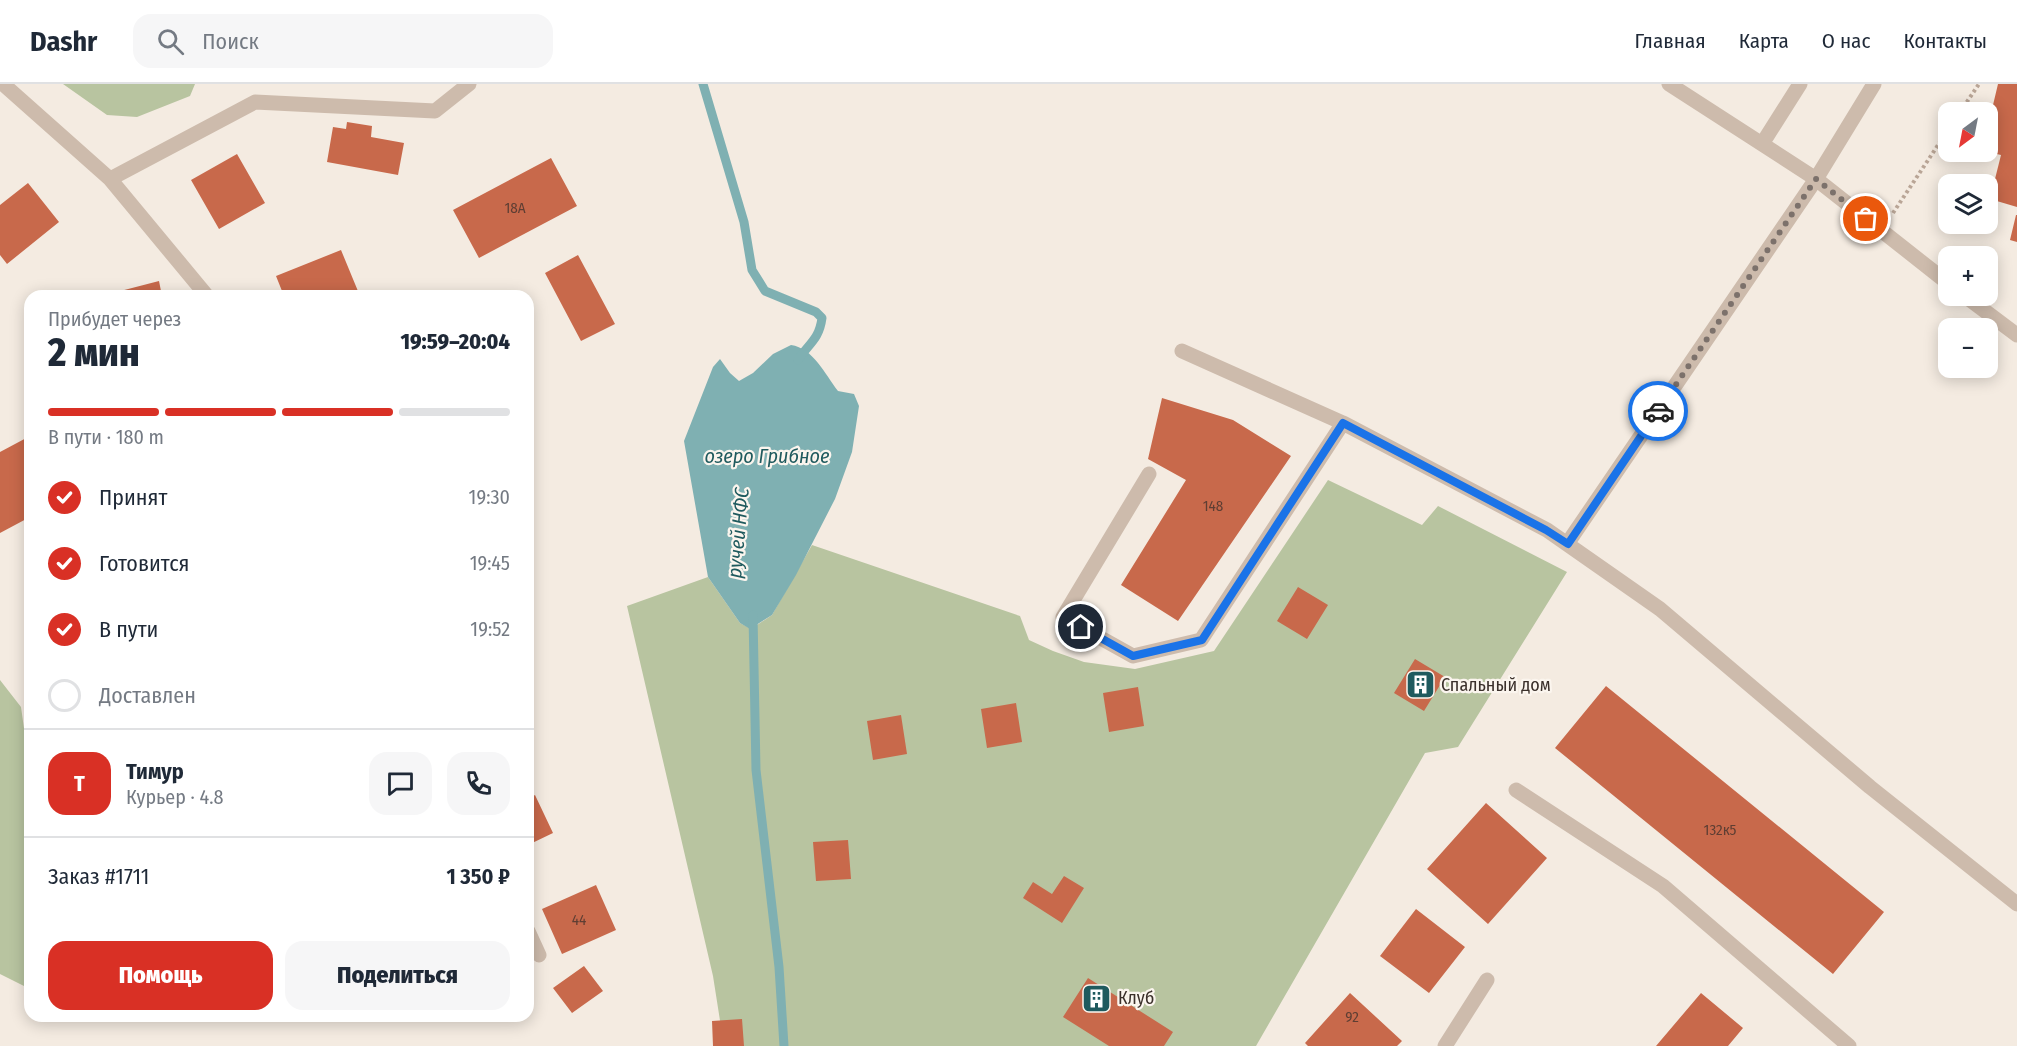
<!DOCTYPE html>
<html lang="ru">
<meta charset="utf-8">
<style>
body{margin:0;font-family:"Fira Sans Condensed",sans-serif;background:#f6f6f7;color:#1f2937;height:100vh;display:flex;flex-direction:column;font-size:22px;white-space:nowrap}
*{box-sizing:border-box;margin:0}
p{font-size:20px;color:#747a83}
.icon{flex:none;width:33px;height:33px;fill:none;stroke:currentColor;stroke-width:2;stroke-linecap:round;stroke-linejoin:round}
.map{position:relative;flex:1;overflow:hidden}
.drawer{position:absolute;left:24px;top:206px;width:510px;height:732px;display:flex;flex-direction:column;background:#fff;border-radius:18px;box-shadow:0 3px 15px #0003}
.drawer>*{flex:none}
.needle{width:39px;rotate:212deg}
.buttons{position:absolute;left:1938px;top:18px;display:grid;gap:12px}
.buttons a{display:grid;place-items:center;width:60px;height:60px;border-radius:12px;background:#fff;box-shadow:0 3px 15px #0003;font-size:30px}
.pin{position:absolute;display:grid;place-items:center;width:51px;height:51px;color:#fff;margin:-26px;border:3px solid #fff;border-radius:50%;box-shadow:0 2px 6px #0007}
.courier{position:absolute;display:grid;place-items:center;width:60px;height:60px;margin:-30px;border:4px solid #1a73e8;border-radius:50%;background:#fff;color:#222;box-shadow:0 2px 8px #0007}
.headline em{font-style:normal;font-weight:800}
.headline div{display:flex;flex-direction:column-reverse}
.headline{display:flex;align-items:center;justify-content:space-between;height:102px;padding:0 24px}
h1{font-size:39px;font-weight:800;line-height:45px}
.bar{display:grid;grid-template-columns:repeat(4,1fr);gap:9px 6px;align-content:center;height:72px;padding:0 24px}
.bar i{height:8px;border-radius:4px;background:#e0e1e3}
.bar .selected{background:#d93025}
.bar p{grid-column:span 4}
.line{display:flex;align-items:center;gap:15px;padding:0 24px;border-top:2px solid #e0e1e3}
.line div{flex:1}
.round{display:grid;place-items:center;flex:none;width:63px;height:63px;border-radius:18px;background:#f6f6f7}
ol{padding:0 24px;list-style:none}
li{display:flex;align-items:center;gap:18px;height:66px}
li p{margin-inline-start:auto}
li .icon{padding:6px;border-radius:50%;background:#d93025;color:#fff;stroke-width:4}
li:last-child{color:#747a83}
li i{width:33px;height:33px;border:3px solid #e0e1e3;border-radius:50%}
.primary-button{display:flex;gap:12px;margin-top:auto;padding:12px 24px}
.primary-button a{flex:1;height:69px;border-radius:18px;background:#d93025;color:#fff;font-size:24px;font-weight:800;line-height:69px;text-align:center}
.primary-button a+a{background:#f6f6f7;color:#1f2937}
header{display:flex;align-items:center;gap:36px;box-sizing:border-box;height:84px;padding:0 30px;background:#fff;border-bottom:2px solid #e0e1e3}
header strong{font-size:28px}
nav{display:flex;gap:33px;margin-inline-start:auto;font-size:21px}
.search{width:420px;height:54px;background:#f6f6f7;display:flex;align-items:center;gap:15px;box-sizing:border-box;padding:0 21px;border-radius:18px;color:#747a83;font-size:22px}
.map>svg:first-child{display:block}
.green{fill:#b8c4a0}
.water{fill:#7fb0b2}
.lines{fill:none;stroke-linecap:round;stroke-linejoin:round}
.stream{stroke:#7fb0b2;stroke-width:9}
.building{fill:#c8694b}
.path{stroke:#b9a596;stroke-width:4;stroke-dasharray:3 3;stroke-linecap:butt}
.minor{stroke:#cdbbac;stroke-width:15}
.done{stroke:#7c716b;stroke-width:6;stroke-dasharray:0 10.8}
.route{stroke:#1a73e8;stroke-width:8}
.labels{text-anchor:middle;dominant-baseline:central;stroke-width:4.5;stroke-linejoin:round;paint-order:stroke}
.number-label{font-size:15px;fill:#5e3e33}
.poi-label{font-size:18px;fill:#3b302b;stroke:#fbf5ee;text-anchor:start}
.water-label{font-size:20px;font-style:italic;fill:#1f5a5e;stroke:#fbf5ee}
</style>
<header>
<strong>Dashr</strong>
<div class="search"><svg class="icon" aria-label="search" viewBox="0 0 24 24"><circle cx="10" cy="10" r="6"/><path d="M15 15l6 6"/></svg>Поиск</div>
<nav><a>Главная</a><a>Карта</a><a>О нас</a><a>Контакты</a></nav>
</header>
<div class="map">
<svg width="2017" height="962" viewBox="0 0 2017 962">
<rect width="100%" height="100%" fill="#f4ebe1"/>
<path class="green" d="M63,0h132l-5,12 -53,21 -30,-2z
M1328,396l94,45 16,-19 129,66 -109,175 -33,6 -169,293h-532l-11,-70 -86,-370 81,-29 32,46 11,6 21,-14 40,-70 208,71 9,24 24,11 31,11 51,7 79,-18z
M0,596l21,27 9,64v218l-30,-15z"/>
<path class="water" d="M791,261c22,3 34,29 47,46l16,3 5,12 -7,46 -17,47 -39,76 -24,40 -22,14 -10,-6 -32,-46 -24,-136 29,-74 7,-8 10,14 9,8 14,-8 20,-19z"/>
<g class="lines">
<path class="stream" d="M703,0l41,138 8,48 13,21 51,21 6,6c-3,22 -13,25 -24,42
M753,531l3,155 23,197 5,79"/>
</g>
<path class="building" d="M1998,0h19v123l-27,-8 11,-44 -13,-3v-26z
M347,38l25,4 -1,11 33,6 -6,32 -71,-13 6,-35 13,2z
M237,70l28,49 -46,26 -28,-49z
M551,74l26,48 -98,52 -26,-48z
M28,99l31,39 -52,42 -7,-9v-50z
M2016,131h1v27l-7,-2z
M341,166l19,46h-76l-8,-20z
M578,171l37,69 -34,17 -36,-68z
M159,197l3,15h-57v-1z
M1162,314l71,22 58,36 -113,165 -57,-36 65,-105 -38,-21z
M30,352v81l-30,16v-81z
M1298,503l30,18 -21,34 -30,-18z
M1415,575l30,18 -21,34 -30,-18z
M1606,602l278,226 -51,62 -278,-226z
M1138,603l6,39 -35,6 -6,-39z
M1016,619l6,39 -35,6 -6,-39z
M901,631l6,39 -34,6 -6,-39z
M535,711l18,38 -25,12v-46z
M1486,719l61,55 -59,66 -61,-55z
M848,756l3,39 -35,2 -3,-39z
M1064,792l20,12 -22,35 -39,-25 10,-16 19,12z
M596,801l20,45 -54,24 -20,-45z
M1416,825l49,38 -36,46 -49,-37z
M584,882l19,25 -31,22 -19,-25z
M1088,894l85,54 -9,14h-55l-46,-29z
M1350,909l52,48 -5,5h-89l-3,-3z
M1701,909l42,35 -15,18h-72z
M742,935l2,27h-31l-1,-25z"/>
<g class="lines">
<path class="path" d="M1960,28l19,-28
M1893,129l55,-83"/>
<path class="minor" d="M3,0l107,95 97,117
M1669,0l93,60
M1874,0l-58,95 132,104
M110,95l145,-77 180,9 34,-27
M1965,212l52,39
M1182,267l161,72 204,107 113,79 210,178 147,117
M1149,390l-86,143 70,39 68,-16 142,-217
M1567,460l249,-365 -54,-35 38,-60
M1516,706l147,96 186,160
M528,847l11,24
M1445,962l42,-66"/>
</g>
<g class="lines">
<path class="done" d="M1658,327l158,-232 50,40"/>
<path class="route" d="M1081,543l52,29 69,-16 141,-217 203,107 22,14 90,-133"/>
</g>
<defs>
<symbol id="building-square" viewBox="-11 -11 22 22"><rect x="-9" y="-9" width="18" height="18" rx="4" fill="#1f5a5e" stroke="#fbf5ee"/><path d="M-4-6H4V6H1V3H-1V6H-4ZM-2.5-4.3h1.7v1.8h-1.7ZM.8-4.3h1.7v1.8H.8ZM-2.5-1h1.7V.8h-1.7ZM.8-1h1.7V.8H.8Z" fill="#fff"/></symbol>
</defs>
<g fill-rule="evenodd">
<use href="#building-square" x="1404" y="584" width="33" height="33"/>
<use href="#building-square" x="1080" y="898" width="33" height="33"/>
</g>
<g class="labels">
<g class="number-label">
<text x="515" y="124">18А</text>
<text x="1213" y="422">148</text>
<text x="1720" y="746">132к5</text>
<text x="579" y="836">44</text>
<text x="1352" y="933">92</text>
</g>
<g class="poi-label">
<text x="1441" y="601">Спальный дом</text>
<text x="1118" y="914">Клуб</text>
</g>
<g class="water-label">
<text x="767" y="372">озеро Грибное</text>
<text transform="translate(738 449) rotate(-85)">ручей НФС</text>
</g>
</g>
</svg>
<div class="buttons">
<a><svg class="needle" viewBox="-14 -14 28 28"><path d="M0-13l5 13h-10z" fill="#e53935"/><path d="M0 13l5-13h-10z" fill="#747a83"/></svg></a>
<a><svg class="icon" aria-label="layers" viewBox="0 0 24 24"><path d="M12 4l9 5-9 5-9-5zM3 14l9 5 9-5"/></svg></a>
<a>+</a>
<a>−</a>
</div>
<div class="pin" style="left:1866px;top:135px;background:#ea580c"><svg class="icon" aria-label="bag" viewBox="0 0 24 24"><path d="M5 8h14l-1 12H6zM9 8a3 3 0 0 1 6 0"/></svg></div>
<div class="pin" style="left:1081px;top:543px;background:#1f2937"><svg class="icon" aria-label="home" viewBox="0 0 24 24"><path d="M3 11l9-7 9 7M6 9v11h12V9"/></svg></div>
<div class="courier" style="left:1658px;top:327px"><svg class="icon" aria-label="car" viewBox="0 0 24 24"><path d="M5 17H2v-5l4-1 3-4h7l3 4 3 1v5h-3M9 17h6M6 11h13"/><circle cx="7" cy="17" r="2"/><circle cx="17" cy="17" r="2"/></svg></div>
<section class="drawer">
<div class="headline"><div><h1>2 мин</h1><p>Прибудет через</p></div><em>19:59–20:04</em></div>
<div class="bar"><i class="selected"></i><i class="selected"></i><i class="selected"></i><i></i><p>В пути · 180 m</p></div>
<ol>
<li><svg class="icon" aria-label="check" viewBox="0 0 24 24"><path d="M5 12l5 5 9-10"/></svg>Принят<p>19:30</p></li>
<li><svg class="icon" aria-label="check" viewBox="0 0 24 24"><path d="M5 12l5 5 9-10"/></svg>Готовится<p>19:45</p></li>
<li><svg class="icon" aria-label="check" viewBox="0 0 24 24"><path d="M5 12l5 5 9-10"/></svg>В пути<p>19:52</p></li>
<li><i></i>Доставлен</li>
</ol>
<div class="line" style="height:108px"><b class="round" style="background:#d93025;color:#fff">Т</b><div><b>Тимур</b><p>Курьер · 4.8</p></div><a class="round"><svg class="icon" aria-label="chat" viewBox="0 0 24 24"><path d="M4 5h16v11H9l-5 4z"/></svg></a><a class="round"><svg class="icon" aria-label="phone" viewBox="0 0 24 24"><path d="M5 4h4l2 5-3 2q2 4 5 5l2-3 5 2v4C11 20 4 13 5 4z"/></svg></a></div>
<div class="line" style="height:78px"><div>Заказ #1711</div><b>1 350 ₽</b></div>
<div class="primary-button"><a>Помощь</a><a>Поделиться</a></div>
</section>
</div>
